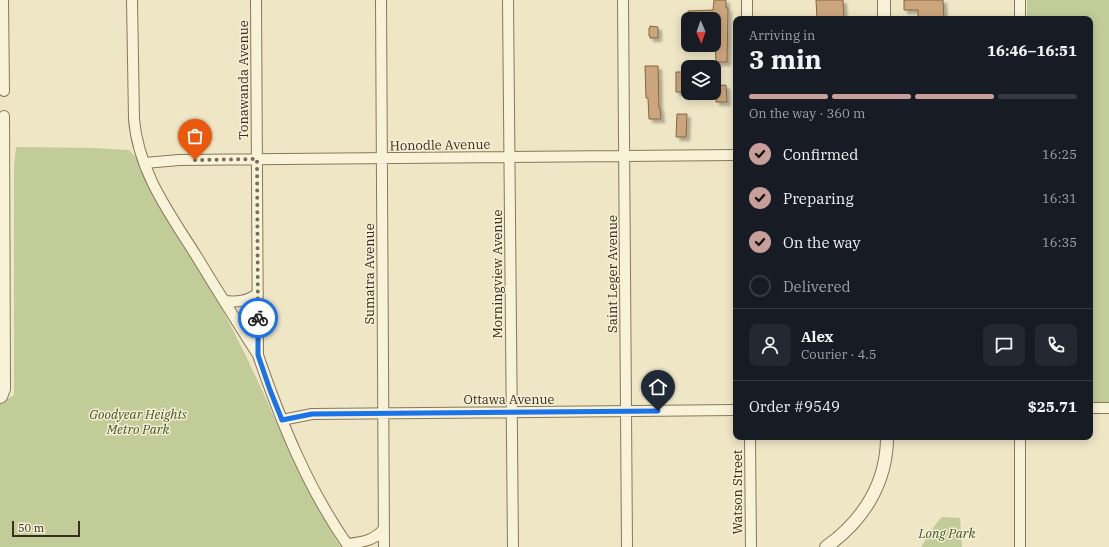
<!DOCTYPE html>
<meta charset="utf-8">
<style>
body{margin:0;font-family:"IBM Plex Serif",serif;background:#242831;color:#f1f3f6;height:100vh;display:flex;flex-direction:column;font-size:15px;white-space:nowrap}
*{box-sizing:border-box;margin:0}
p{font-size:13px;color:#9ea1a6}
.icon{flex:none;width:22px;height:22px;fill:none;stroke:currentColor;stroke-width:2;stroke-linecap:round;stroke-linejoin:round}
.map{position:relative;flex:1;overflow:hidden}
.drawer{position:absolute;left:733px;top:16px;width:360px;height:424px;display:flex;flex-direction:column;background:#171b24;border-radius:8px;box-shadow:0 2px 10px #0003}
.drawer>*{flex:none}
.needle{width:26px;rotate:178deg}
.fabs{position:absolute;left:681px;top:12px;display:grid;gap:8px}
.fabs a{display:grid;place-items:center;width:40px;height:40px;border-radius:8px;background:#171b24;box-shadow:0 2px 10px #0003;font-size:20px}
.scale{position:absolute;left:12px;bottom:10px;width:68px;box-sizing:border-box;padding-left:4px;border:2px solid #392e1f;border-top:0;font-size:11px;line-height:14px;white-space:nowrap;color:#392e1f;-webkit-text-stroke:3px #f5efd5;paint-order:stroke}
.pin{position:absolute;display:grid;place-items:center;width:34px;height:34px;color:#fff;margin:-41px -17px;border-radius:50% 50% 50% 0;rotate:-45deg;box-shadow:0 0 4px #0007}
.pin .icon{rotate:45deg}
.courier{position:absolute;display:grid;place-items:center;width:40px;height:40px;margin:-20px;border:3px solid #1a73e8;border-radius:50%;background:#fff;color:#222;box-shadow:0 1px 5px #0007}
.summary em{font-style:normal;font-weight:800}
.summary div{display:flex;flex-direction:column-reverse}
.summary{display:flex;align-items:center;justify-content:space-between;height:68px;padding:0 16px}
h1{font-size:26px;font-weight:800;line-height:30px}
.bar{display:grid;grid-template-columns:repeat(4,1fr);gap:6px 4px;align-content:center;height:48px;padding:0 16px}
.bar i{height:5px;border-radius:3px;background:#363941}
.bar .active{background:#c89e9b}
.bar p{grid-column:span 4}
.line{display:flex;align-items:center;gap:10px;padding:0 16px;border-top:1px solid #363941}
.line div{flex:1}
.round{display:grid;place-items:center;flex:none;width:42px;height:42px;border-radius:8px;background:#242831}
ol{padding:0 16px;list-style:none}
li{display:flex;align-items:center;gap:12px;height:44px}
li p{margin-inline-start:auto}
li .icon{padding:4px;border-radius:50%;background:#c89e9b;color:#111;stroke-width:4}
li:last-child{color:#9ea1a6}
li i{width:22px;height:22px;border:2px solid #363941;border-radius:50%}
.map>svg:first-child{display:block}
.green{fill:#c1cc99}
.building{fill:#cba57c;stroke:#876442;filter:url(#shadow)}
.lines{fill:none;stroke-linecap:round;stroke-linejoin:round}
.minor-casing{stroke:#88785b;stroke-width:12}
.tertiary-casing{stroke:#88785b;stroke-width:14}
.minor{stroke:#f8f2d8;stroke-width:10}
.tertiary{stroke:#f8f2d8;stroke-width:12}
.done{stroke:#786e59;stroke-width:4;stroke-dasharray:0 7.2}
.route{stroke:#1a73e8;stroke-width:5}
.labels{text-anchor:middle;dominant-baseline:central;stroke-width:3;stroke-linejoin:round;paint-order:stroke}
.street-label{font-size:13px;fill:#392e1f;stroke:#f5efd5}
.park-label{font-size:13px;font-style:italic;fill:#445526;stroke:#f5efd5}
</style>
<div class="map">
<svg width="1109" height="547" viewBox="0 0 1109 547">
<defs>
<filter id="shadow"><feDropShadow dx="3.5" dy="3.5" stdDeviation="1" flood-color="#0004"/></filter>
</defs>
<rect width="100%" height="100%" fill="#eee6c5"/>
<path class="green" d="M1027,0h82v403h-19v-384h-63z
M16,147l78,1 35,2 10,11c36,63 73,126 105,191 32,66 58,134 97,195h-341v-143l14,-9v-229z
M942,517l18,1 2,29h-41l17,-26z"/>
<path class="building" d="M714,0h12v8h2l-1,54h-11l-2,-43h-25l-1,-8 25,-1z
M816,0h27l1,19h-27z
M904,0h39l1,19h-26v-9h-14z
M650,26l8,1v11h-8v-2h-1v-8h1z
M645,66h13l1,42h1l1,11h-12l-1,-21h-2z
M676,72h10l-1,20h-9z
M726,85l1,17h-11v-4h-2v-12z
M677,114h10l-1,23h-10z"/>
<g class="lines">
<defs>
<path id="minor" d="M3,0l1,91
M132,0l2,119c4,52 36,95 63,138 20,33 40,65 61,98
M256,0l2,355c23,67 50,134 91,192
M381,0l3,547
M508,0l5,547
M623,0l4,547
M747,0v19
M1020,0v19
M145,163l34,-3 557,-5
M224,301c13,1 23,1 34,-8
M0,398l2,-1 3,-8 -1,-273
M1090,408h19
M282,420l30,-6 424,-4
M750,437l1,110
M347,544c16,-2 26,-3 37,-15
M1020,547v-110"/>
<path id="tertiary" d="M884,0v19
M826,547c37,-26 61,-64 61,-110"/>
</defs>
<use href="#minor" class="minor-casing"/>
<use href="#tertiary" class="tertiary-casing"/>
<use href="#minor" class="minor"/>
<use href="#tertiary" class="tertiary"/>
</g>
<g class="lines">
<path class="done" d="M195,160l62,-1 1,159"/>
<path class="route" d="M258,318v37l12,35 12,30 30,-6 346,-3"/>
</g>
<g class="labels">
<g class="street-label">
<text transform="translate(243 80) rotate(-90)">Tonawanda Avenue</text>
<text transform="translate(440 145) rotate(-1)">Honodle Avenue</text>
<text transform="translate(369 274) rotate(-90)">Sumatra Avenue</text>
<text transform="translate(497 274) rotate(-90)">Morningview Avenue</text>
<text transform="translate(612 274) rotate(-90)">Saint Leger Avenue</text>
<text x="509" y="399">Ottawa Avenue</text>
<text transform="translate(737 492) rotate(-90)">Watson Street</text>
</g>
<g class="park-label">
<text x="138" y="414">Goodyear Heights<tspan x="138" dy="15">Metro Park</tspan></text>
<text x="947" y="533">Long Park</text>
</g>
</g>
</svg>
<div class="fabs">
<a><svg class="needle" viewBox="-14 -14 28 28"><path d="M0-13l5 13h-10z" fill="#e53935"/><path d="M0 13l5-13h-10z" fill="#9ea1a6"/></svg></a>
<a><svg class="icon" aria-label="layers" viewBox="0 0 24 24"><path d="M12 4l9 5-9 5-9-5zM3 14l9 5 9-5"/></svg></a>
</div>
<div class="scale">50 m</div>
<div class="pin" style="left:195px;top:160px;background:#ea580c"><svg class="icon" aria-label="bag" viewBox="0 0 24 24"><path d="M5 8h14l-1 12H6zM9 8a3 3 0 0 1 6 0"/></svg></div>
<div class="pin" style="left:658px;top:411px;background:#1f2937"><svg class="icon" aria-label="home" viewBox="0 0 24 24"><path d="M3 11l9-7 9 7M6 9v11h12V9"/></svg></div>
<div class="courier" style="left:258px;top:318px"><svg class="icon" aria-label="bike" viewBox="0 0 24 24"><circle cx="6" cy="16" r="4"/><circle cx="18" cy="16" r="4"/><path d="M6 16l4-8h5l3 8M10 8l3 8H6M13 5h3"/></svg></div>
<section class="drawer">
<div class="summary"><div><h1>3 min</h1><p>Arriving in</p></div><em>16:46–16:51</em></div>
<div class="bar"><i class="active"></i><i class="active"></i><i class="active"></i><i></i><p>On the way · 360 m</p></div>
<ol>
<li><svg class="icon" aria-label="check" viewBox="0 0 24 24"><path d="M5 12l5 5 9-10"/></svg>Confirmed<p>16:25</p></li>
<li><svg class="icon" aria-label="check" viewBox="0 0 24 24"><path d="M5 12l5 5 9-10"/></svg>Preparing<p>16:31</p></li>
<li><svg class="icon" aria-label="check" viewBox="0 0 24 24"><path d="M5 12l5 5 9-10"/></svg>On the way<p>16:35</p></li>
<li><i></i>Delivered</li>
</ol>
<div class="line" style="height:72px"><a class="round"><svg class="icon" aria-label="person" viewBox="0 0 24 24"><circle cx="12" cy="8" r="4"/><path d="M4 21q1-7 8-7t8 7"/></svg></a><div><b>Alex</b><p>Courier · 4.5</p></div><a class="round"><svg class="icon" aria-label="chat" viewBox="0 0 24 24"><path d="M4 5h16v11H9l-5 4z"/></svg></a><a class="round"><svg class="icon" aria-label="phone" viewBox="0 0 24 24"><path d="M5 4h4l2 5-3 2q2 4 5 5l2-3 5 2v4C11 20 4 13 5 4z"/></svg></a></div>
<div class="line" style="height:52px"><div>Order #9549</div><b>$25.71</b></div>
</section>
</div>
